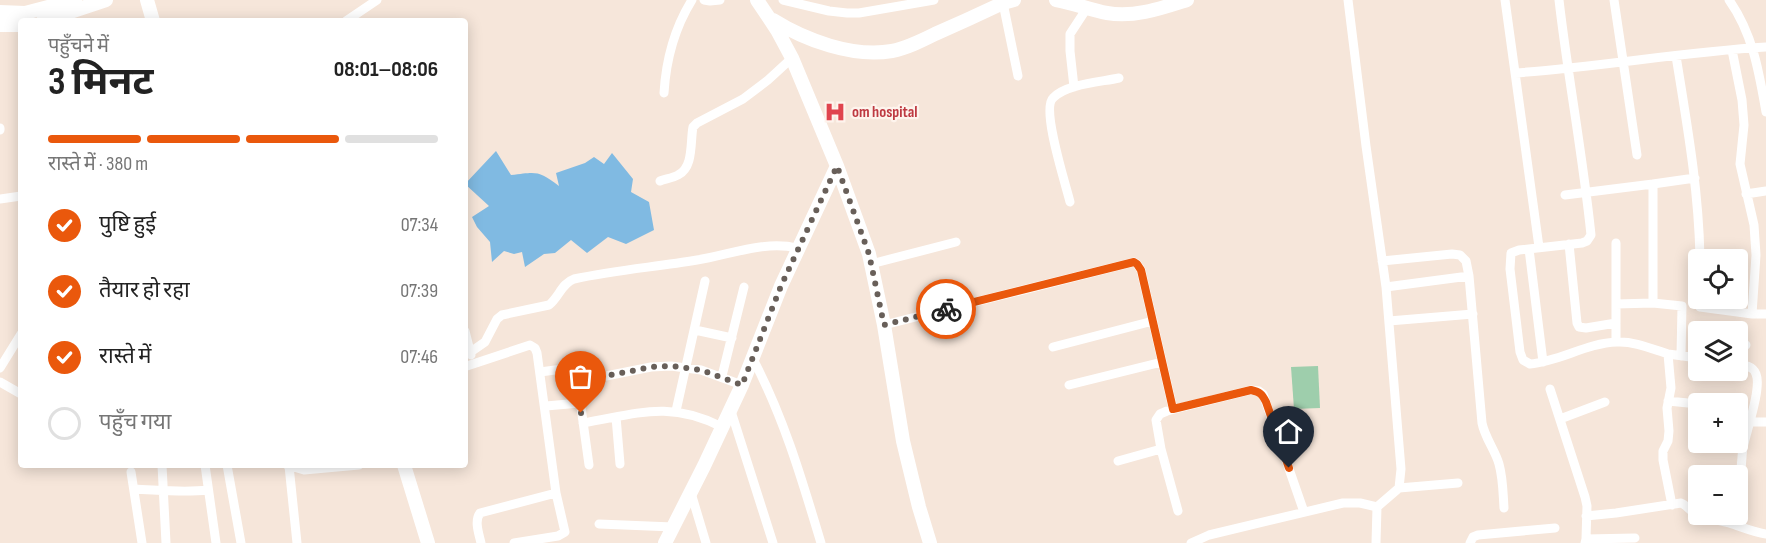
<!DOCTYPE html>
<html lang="hi">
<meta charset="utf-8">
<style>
body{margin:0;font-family:"Sofia Sans Condensed","Noto Sans Devanagari",sans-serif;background:#f2f2f2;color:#222;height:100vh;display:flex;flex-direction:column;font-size:22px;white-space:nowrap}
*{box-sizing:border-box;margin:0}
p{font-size:20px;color:#767676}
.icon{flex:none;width:33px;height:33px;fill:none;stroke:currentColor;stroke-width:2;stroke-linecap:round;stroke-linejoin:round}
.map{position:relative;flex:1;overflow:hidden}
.details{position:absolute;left:18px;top:18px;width:450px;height:450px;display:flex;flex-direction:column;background:#fff;border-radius:6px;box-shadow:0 3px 15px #0003}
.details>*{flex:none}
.buttons{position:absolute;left:1688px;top:249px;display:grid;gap:12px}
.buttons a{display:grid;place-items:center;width:60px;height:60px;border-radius:6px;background:#fff;box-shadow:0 3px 15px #0003;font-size:30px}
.pin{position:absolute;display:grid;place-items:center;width:51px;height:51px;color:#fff;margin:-62px -26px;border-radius:50% 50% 50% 0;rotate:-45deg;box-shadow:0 0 6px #0007}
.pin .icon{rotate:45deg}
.courier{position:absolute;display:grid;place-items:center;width:60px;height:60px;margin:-30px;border:4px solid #ea580c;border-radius:50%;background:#fff;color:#222;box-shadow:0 2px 8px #0007}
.summary em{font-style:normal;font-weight:700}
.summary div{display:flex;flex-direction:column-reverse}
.summary{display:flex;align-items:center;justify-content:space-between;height:102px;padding:0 30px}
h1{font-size:39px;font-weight:700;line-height:45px}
.bar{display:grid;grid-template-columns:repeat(4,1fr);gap:9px 6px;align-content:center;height:72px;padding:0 30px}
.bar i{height:8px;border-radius:4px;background:#e0e0e0}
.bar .current{background:#ea580c}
.bar p{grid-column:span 4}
ol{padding:0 30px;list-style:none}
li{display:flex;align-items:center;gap:18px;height:66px}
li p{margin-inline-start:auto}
li .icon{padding:6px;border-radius:50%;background:#ea580c;color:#fff;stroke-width:4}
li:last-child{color:#767676}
li i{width:33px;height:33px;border:3px solid #e0e0e0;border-radius:50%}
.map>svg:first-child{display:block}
.green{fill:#9eceac}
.water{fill:#80bae2}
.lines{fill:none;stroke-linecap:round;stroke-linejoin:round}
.street{stroke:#fff;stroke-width:9}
.secondary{stroke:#fff;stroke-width:14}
.done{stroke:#685f59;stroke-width:6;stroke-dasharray:0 10.8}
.route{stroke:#ea580c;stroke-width:8}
.labels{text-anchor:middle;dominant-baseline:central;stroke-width:4.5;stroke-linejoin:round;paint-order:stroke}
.health-label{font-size:16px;font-weight:bold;fill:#be3a42;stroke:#fef4ed;text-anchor:start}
</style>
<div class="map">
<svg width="1766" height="543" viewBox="0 0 1766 543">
<rect width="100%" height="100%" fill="#f6e6da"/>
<path class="green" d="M1318,366l2,42 -26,1 -3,-42z"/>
<path class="water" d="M496,151l15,24c26,-3 27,-5 48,11l-3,-13 29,-10 9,-6 10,7 8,-11 21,26 -2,13 18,10 5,28 -28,14 -18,-7 -21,16 -16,-13 -16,13 -11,1 -19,13 -3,-15 -8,2 -10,-3 -12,11 -2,-20 -13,-15 -5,-10 17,-11 -24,-22z"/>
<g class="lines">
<path class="street" d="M704,0l6,1 10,-1
M783,0l46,11 18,2h12l75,-13
M1348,0l18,146 20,141 15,182 -2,19 -22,19 -1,36
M1505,0l34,247
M1559,0c9,78 24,156 32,235l-4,6 -5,2 -63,7 -8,3 -1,16 10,83 3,8 7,4c30,-3 57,-21 87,-22 17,-1 35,7 51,12
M1614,0l23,155
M1729,0c24,34 30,72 37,112
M1003,3l15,73
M346,21l31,-21
M1732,50l10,50 2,25 -4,39 14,61 2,30 -4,59
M1676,56c11,68 23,135 24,204
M1515,73c84,-6 167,-21 251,-26
M1074,87l-4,-36v-17l17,-26
M664,93c2,-33 10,-64 28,-93
M0,128v2
M660,181c5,-2 13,-3 18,-6 16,-8 12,-33 15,-48l4,-4 46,-24 25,-19 24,-22
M1653,184l42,-6
M1746,194l20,-3
M1565,195l88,-11v119
M0,199l21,-3
M1070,202c-4,-17 -29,-93 -17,-104 13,-14 48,-16 66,-20
M1616,243v99
M1569,244l8,79 2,4 7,1 30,-5
M1529,249l14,113
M1382,261l70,-7 8,1 6,6 3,15
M871,264l85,-22
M1386,287l83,-11 13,147c3,15 13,27 17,41 4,14 4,29 5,44
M1700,298v9l52,7h14
M1616,304l37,-1 29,3 -1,50
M1389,321l84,-7
M884,325l250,-63 3,2 4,6 32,139
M695,330l37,8
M465,331l6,24
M1737,345h9
M1053,347l100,-26
M472,351l13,-9 12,-23 5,-4 47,-10c10,-8 13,-22 25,-26 41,-9 82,-12 123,-19 32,-5 68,-20 100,-12
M753,359c31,59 49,121 68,184
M1737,364c8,1 16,2 19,10 6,14 -10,58 -13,74 -2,10 0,23 -6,31
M467,366l63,-21 5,3 2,5 19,140 9,39 -7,4 -44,7
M0,368l21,-34
M540,372l30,-4 6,3 13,94
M722,376l22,-89
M0,382l21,12
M578,383l13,-4 60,-12 20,-1 30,4 41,15
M1069,385l93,-23
M1550,389l35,108 2,9 -1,33
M1668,401l30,3
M546,406l34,-3
M730,408l43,135
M676,411l29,-130
M616,417l4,47
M1560,419l45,-17
M1749,422h17
M583,423c54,-9 86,-23 139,4
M1725,442l18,4
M1118,461l43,-12
M162,465l4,78
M205,465l11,78
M227,465l14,78
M287,465l17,5 55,-5
M289,466l8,77
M131,472l11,71
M1399,488l59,-5
M134,489c25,1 49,4 74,1
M691,493l15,50
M1672,505l-9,-45v-9l5,-10 1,-10 -2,-23 4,-20 -3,-34 30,4
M1178,511l-17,-62 -5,-29 4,-6 7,-3 84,-21 8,1 4,3 41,118
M1586,516l30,-3 65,-10c6,2 8,8 15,11 10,5 22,6 33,9 13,4 24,9 37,11
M599,524l74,3
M481,543c-2,-9 -7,-22 -1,-30l76,-20
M1191,543l18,-8 134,-32h17l17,4
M1470,543l3,-6 5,-2 77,-7
M1585,543l1,-4 49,-1"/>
<path class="secondary" d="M147,0l6,21
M757,0l20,30 15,28 45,108 32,88 15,71 19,116 16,66 11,36
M1056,0c18,3 34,10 51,13 27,5 55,-5 80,-13
M0,12l25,1 50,-13
M773,20c32,20 80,38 119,31 15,-3 29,-10 43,-17 23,-10 45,-20 68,-31l11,-3
M43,21l63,-21
M0,25h21
M404,465l24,78
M665,543l39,-77 38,-81 39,-99 56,-120"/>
</g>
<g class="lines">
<path class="done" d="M581,413l-3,-30 13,-4 60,-12 20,-1 30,4 41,15 39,-99 56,-120 32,88 15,71 62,-16"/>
<path class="route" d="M946,309l188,-47 3,2 4,6 32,139 78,-19c9,2 11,4 15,12l23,66"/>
</g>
<defs>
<symbol id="hospital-bare" viewBox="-9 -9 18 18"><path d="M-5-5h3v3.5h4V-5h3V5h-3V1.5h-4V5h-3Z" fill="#e0444e" stroke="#fef4ed" stroke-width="2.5" paint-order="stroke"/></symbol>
</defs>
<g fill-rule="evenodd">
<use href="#hospital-bare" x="820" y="97" width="30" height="30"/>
</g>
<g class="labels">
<g class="health-label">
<text x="852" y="112">om hospital</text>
</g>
</g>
</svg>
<div class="buttons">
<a><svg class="icon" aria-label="locate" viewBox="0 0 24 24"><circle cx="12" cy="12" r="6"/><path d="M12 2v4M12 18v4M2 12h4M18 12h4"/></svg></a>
<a><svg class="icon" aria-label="layers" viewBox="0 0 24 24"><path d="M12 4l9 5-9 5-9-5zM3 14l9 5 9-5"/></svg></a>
<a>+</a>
<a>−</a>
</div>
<div class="pin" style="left:581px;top:413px;background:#ea580c"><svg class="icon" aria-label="bag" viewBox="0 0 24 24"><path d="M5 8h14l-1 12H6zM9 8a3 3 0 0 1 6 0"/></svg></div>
<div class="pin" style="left:1289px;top:468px;background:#1f2937"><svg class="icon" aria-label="home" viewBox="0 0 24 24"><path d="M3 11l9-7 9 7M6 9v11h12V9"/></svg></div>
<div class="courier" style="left:946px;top:309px"><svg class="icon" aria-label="bike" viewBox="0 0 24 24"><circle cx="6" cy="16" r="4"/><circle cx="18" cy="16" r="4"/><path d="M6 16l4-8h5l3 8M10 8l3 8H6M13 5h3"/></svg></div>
<section class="details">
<div class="summary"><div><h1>3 मिनट</h1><p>पहुँचने में</p></div><em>08:01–08:06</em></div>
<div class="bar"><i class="current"></i><i class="current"></i><i class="current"></i><i></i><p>रास्ते में · 380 m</p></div>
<ol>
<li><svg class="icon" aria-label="check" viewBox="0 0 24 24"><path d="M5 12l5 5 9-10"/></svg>पुष्टि हुई<p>07:34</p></li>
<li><svg class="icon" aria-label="check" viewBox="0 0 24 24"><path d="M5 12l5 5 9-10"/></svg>तैयार हो रहा<p>07:39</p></li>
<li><svg class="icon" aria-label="check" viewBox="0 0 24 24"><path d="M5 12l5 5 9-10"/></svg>रास्ते में<p>07:46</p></li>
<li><i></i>पहुँच गया</li>
</ol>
</section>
</div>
